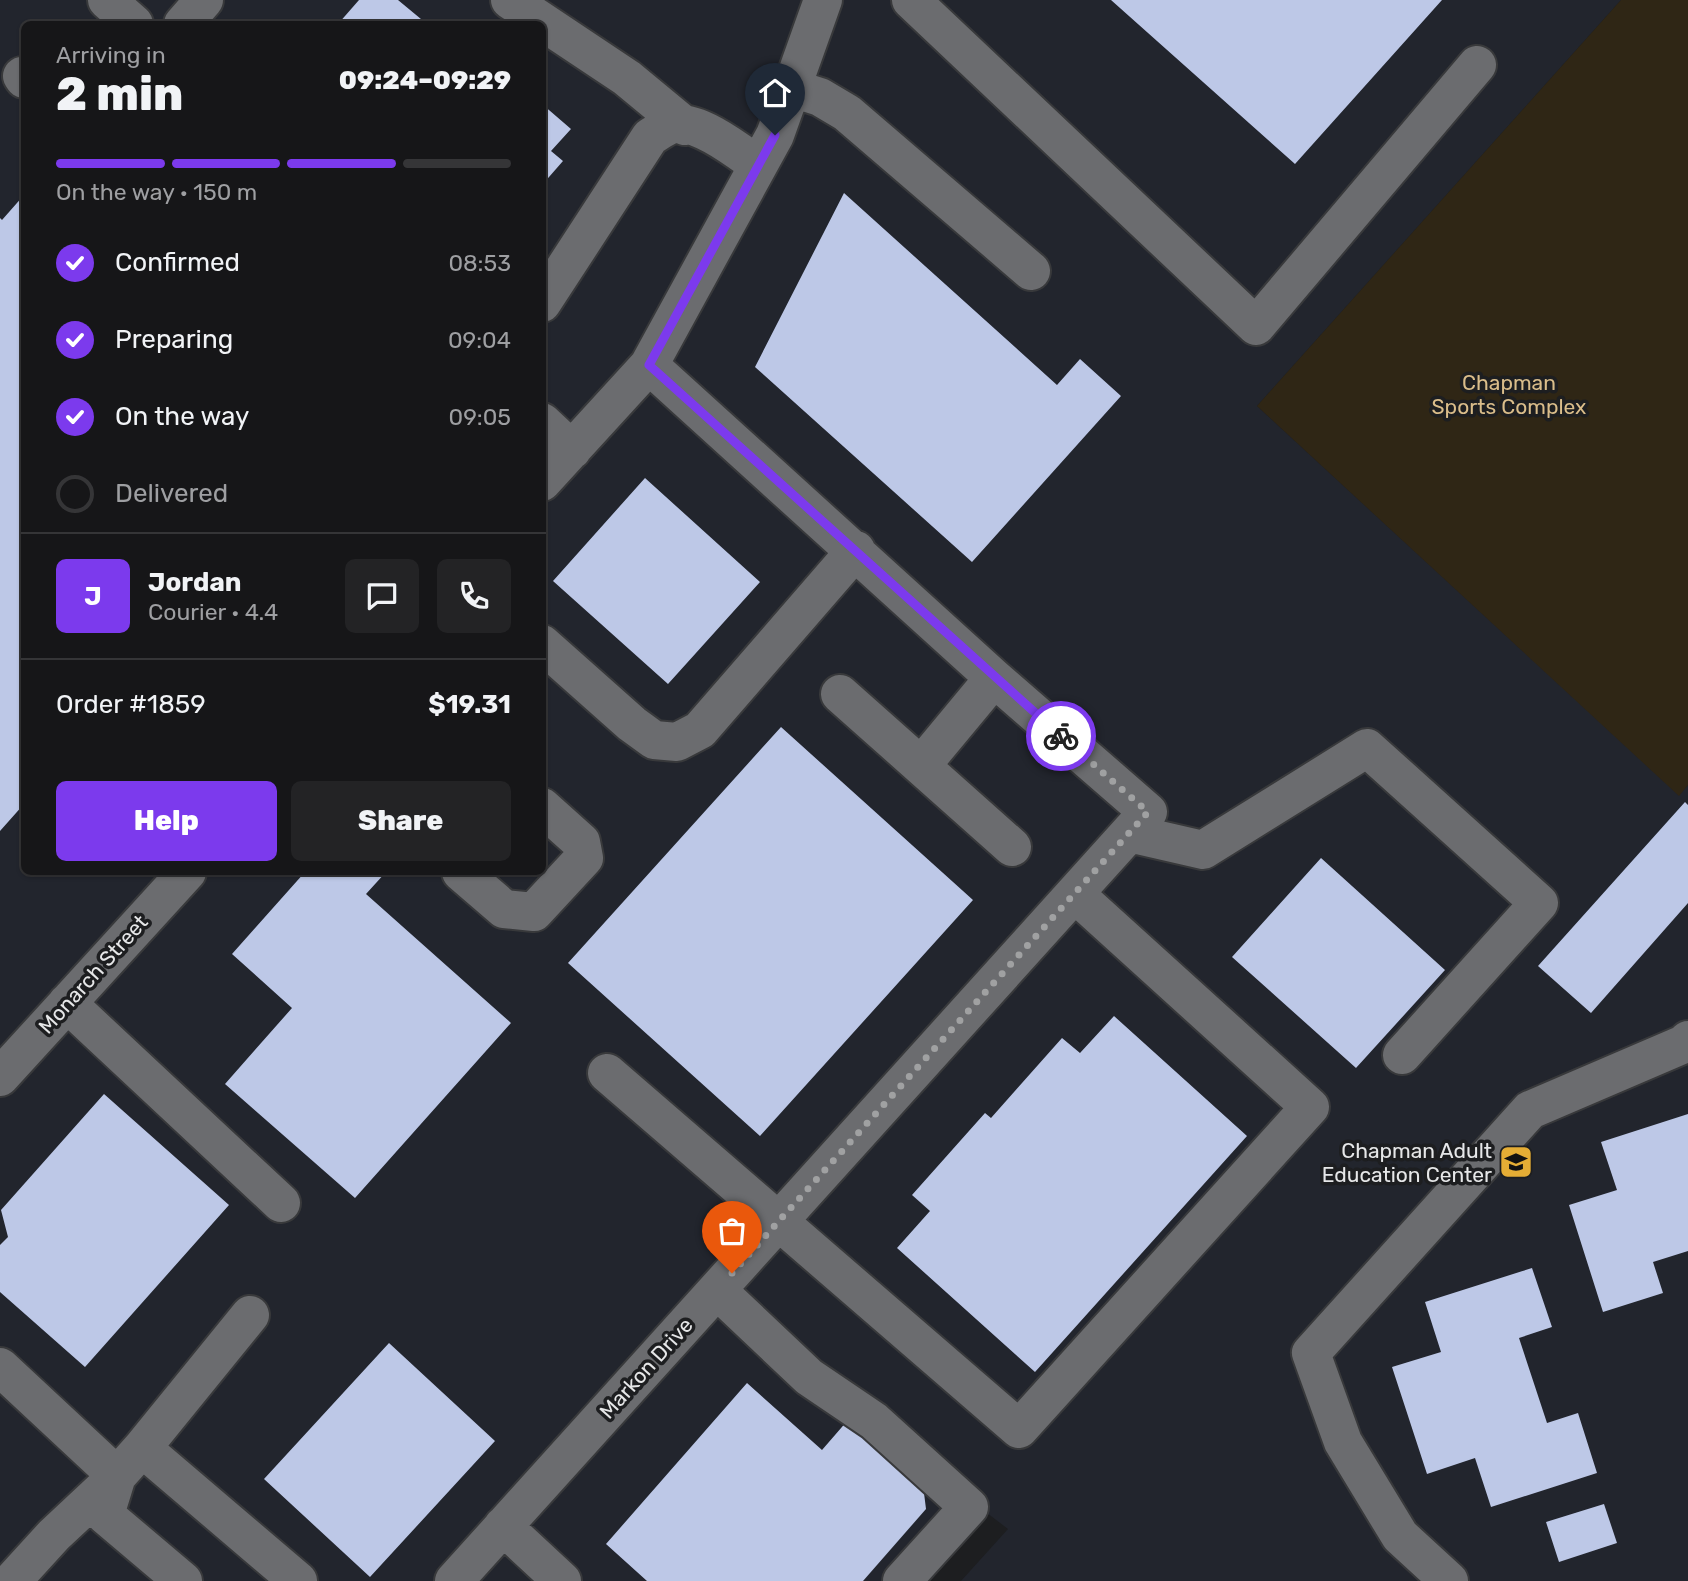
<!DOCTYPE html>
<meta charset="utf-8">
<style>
body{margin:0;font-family:Rubik,sans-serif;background:#232325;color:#f1f3f6;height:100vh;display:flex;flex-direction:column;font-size:26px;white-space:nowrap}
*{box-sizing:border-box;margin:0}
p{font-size:23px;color:#9e9fa2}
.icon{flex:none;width:38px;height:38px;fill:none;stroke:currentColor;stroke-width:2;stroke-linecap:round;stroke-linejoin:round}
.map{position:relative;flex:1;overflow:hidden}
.side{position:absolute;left:21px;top:21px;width:525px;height:854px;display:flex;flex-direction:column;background:#161618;border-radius:10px;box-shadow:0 2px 5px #0004,0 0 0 2px #353537}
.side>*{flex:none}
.pin{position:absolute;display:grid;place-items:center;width:60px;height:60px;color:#fff;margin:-72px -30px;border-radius:50% 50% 50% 0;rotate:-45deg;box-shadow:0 0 7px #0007}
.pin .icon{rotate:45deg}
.courier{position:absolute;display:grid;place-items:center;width:70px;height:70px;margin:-35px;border:5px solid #7c3aed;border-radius:50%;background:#fff;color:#222;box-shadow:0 2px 9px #0007}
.headline em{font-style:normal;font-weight:800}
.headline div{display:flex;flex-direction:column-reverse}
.headline{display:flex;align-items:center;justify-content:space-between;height:119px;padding:0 35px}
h1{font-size:46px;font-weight:800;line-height:52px}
.bar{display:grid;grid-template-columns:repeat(4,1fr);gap:10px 7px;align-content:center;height:84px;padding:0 35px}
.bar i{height:9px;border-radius:5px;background:#353537}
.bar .current{background:#7c3aed}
.bar p{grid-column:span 4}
.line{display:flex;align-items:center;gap:18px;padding:0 35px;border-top:2px solid #353537}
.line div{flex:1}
.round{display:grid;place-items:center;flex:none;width:74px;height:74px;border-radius:10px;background:#232325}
ol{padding:0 35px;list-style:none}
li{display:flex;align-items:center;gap:21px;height:77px}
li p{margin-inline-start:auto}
li .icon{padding:7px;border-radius:50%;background:#7c3aed;color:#fff;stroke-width:4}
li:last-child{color:#9e9fa2}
li i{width:38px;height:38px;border:4px solid #353537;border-radius:50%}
.cta{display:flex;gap:14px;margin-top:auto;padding:14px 35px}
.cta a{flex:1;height:80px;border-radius:10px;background:#7c3aed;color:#fff;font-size:28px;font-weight:800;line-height:80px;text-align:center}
.cta a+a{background:#232325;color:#f1f3f6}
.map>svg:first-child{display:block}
.built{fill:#22252d;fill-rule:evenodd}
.green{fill:#2f2615}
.building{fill:#bdc8e7}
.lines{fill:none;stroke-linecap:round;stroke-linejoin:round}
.minor-casing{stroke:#38393b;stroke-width:42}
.minor{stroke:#6b6c6f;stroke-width:38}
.done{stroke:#a0a1a2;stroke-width:7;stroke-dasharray:0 12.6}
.route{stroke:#7c3aed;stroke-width:9}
.labels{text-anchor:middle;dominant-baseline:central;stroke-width:7;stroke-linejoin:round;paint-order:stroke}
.park-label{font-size:21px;fill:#dabd8a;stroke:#1d1e20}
.street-label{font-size:21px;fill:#e6e7e8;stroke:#1d1e20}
.poi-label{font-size:21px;fill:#e6e7e8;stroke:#1d1e20;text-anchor:end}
</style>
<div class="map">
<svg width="1688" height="1581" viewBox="0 0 1688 1581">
<rect width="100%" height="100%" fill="#1d1e20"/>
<path class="built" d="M0,0h1621l-364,406 422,389 9,-10v796h-727l47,-52 -42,-32 -73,84h-893zM24,24h518v848h-518z"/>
<path class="green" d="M1621,0h67v785l-9,11 -422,-390z"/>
<path class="building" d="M359,0h39l29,24h-89z
M1111,0h331l-147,164z
M542,104l29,25 -20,22 12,10 -21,24z
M844,193l213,192 23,-26 41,37 -149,166 -217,-195z
M24,195v609l-24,27v-613l2,2z
M645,478l115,104 -92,102 -115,-103z
M781,727l192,173 -213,236 -192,-173z
M1685,802l3,3v98l-97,110 -53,-47z
M1321,858l124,112 -89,98 -124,-111z
M305,872h81l-20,22 145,129 -156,175 -130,-114 67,-76 -60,-54z
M1114,1016l133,120 -212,236 -138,-124 33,-37 -18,-16 73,-82 6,5 71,-80 18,15z
M104,1094l125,111 -144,162 -85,-75v-47l8,-8 -7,-27z
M1688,1114v137l-35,11 10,31 -60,19 -34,-107 48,-15 -16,-48z
M1532,1268l20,59 -33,11 28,85 31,-10 19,60 -106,34 -16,-49 -48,16 -35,-107 49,-15 -16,-50z
M389,1343l106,98 -125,136 -106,-98z
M747,1383l75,67 26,-30 75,65 3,24 -63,72h-216l-41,-37z
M1604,1504l13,39 -58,19 -13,-40z"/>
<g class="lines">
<defs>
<path id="minor" d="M107,0l27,24
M510,0l117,78 58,48
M911,0l345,326 221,-261
M183,24l21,-24
M22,76l2,3
M792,88l28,9 27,16 184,158
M542,303l108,-166c7,-4 17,-12 25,-13 25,-3 63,27 83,41
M542,422l30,28
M542,482l107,-117 126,-230 48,-135
M542,644l90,80 22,16 23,2 23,-12 156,-180
M840,694l81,72 73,-88
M921,766l91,81
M1129,833l74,17 164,-102 172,155 -137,152
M461,872l43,37 30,3 50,-54 -3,-16 -39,-35
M67,1003l214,200
M607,1073l412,356 291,-322 -235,-213
M0,1077l187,-205
M717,1290l92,87 65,44 95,86 -67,74
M0,1367l117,109 25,-28 156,133
M142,1448l108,-133
M117,1476l-12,39 78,66
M503,1526l59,55
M12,1581l42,-46 63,-59
M454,1581l694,-769 -154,-134 -345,-313
M1449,1581l-49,-45 -57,-94 -32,-89 219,-243 154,-66 4,-4"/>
</defs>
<use href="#minor" class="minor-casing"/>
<use href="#minor" class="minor"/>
</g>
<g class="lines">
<path class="done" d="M732,1273l416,-461 -87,-76"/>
<path class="route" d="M775,135l-126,230 412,371"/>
</g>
<defs>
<symbol id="school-square" viewBox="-11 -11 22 22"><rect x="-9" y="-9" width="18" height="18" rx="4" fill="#e5ad35" stroke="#1d1e20"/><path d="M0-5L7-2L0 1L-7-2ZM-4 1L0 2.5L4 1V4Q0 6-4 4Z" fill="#111"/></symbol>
</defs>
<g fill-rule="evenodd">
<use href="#school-square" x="1497" y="1143" width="38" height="38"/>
</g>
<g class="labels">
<g class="park-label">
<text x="1509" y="382">Chapman<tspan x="1509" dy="24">Sports Complex</tspan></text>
</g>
<g class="street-label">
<text transform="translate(93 974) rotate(-48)">Monarch Street</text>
<text transform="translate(646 1368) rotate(-48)">Markon Drive</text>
</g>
<g class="poi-label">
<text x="1492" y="1150">Chapman Adult<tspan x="1492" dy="24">Education Center</tspan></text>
</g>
</g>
</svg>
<div class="pin" style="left:732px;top:1273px;background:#ea580c"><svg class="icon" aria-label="bag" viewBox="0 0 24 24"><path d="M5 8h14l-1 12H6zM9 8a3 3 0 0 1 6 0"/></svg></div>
<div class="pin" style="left:775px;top:135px;background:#1f2937"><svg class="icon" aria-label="home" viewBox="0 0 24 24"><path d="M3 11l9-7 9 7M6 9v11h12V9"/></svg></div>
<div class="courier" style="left:1061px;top:736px"><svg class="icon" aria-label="bike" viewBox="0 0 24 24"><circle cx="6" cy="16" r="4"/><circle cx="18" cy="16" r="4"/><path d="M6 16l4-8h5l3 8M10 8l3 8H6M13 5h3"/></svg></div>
<section class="side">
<div class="headline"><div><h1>2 min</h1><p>Arriving in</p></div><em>09:24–09:29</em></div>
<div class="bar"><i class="current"></i><i class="current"></i><i class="current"></i><i></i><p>On the way · 150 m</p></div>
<ol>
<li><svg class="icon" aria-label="check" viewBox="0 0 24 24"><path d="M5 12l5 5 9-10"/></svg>Confirmed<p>08:53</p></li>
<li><svg class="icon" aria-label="check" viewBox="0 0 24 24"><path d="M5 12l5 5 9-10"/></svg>Preparing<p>09:04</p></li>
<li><svg class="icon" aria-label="check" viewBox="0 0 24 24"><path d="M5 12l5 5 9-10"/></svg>On the way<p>09:05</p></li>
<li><i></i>Delivered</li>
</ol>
<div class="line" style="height:126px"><b class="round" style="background:#7c3aed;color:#fff">J</b><div><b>Jordan</b><p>Courier · 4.4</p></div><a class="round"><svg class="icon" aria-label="chat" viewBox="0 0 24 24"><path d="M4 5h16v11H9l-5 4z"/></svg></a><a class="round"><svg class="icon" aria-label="phone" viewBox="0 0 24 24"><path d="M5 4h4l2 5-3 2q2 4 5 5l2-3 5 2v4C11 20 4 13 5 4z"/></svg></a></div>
<div class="line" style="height:91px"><div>Order #1859</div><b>$19.31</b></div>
<div class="cta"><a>Help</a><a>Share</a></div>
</section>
</div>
